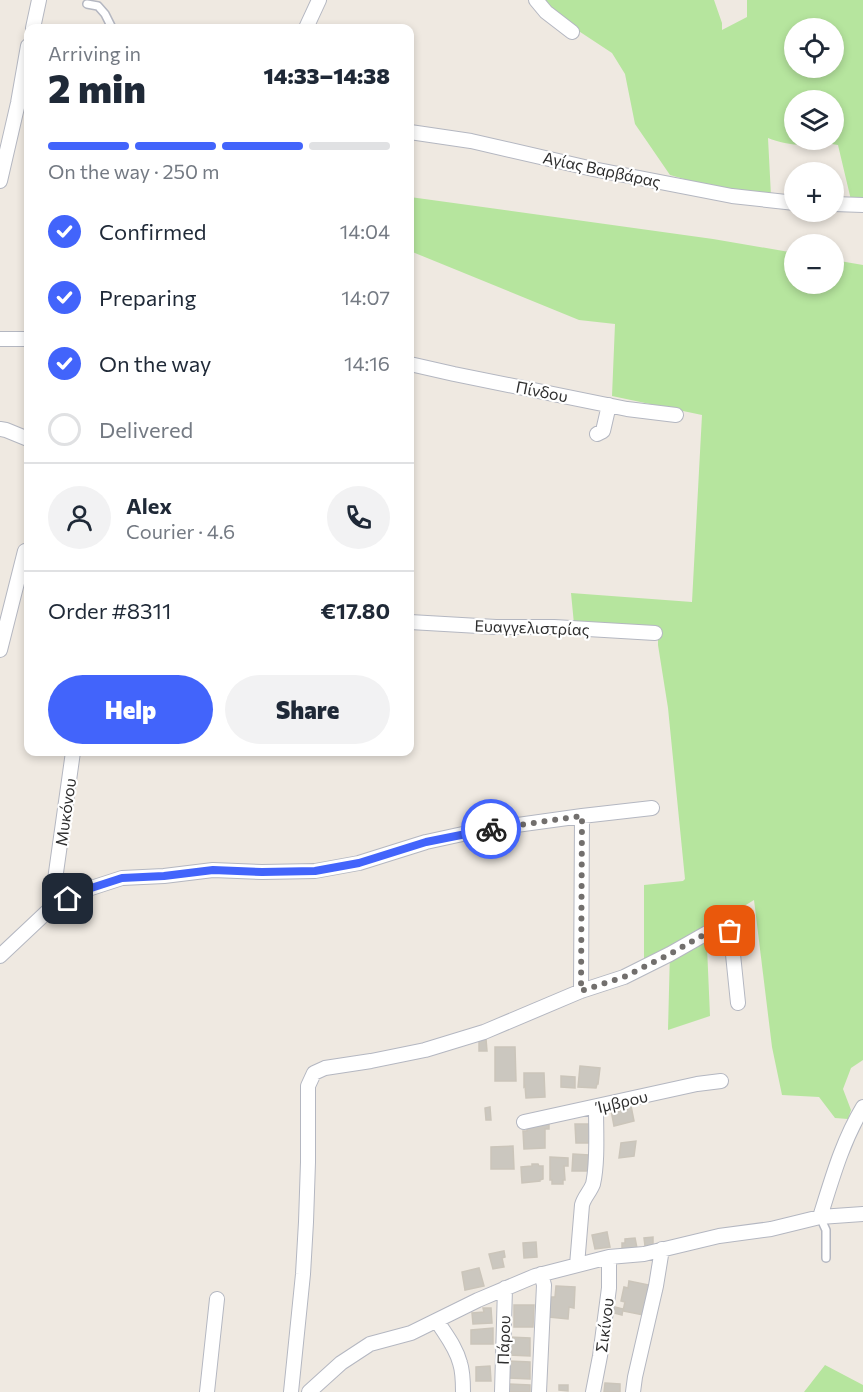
<!DOCTYPE html>
<meta charset="utf-8">
<style>
body{margin:0;font-family:Commissioner,sans-serif;background:#f2f2f3;color:#1f2937;height:100vh;display:flex;flex-direction:column;font-size:22px;white-space:nowrap}
*{box-sizing:border-box;margin:0}
p{font-size:20px;color:#747a83}
.icon{flex:none;width:33px;height:33px;fill:none;stroke:currentColor;stroke-width:2;stroke-linecap:round;stroke-linejoin:round}
.map{position:relative;flex:1;overflow:hidden}
.drawer{position:absolute;left:24px;top:24px;width:390px;height:732px;display:flex;flex-direction:column;background:#fff;border-radius:12px;box-shadow:0 3px 9px #0003}
.drawer>*{flex:none}
.buttons{position:absolute;left:784px;top:18px;display:grid;gap:12px}
.buttons a{display:grid;place-items:center;width:60px;height:60px;border-radius:50%;background:#fff;box-shadow:0 3px 9px #0003;font-size:30px}
.pin{position:absolute;display:grid;place-items:center;width:51px;height:51px;color:#fff;margin:-26px;border-radius:12px;box-shadow:0 3px 9px #0006}
.courier{position:absolute;display:grid;place-items:center;width:60px;height:60px;margin:-30px;border:4px solid #4264fb;border-radius:50%;background:#fff;color:#222;box-shadow:0 2px 8px #0007}
.overview em{font-style:normal;font-weight:800}
.overview div{display:flex;flex-direction:column-reverse}
.overview{display:flex;align-items:center;justify-content:space-between;height:102px;padding:0 24px}
h1{font-size:39px;font-weight:800;line-height:45px}
.bar{display:grid;grid-template-columns:repeat(4,1fr);gap:9px 6px;align-content:center;height:72px;padding:0 24px}
.bar i{height:8px;border-radius:4px;background:#e0e1e3}
.bar .selected{background:#4264fb}
.bar p{grid-column:span 4}
.line{display:flex;align-items:center;gap:15px;padding:0 24px;border-top:2px solid #e0e1e3}
.line div{flex:1}
.round{display:grid;place-items:center;flex:none;width:63px;height:63px;border-radius:32px;background:#f2f2f3}
ol{padding:0 24px;list-style:none}
li{display:flex;align-items:center;gap:18px;height:66px}
li p{margin-inline-start:auto}
li .icon{padding:6px;border-radius:50%;background:#4264fb;color:#fff;stroke-width:4}
li:last-child{color:#747a83}
li i{width:33px;height:33px;border:3px solid #e0e1e3;border-radius:50%}
.action{display:flex;gap:12px;margin-top:auto;padding:12px 24px}
.action a{flex:1;height:69px;border-radius:36px;background:#4264fb;color:#fff;font-size:24px;font-weight:800;line-height:69px;text-align:center}
.action a+a{background:#f2f2f3;color:#1f2937}
.map>svg:first-child{display:block}
.green{fill:#b6e59e;fill-rule:evenodd}
.building{fill:#cbc7bf;stroke:#cbc5ba;stroke-width:1.5}
.lines{fill:none;stroke-linecap:round;stroke-linejoin:round}
.service-casing{stroke:#b4b7c1;stroke-width:10}
.minor-casing{stroke:#b4b7c1;stroke-width:16}
.service{stroke:#fff;stroke-width:7}
.minor{stroke:#fff;stroke-width:14}
.done{stroke:#726f6d;stroke-width:6;stroke-dasharray:0 10.8}
.route{stroke:#4264fb;stroke-width:8}
.labels{text-anchor:middle;dominant-baseline:central;stroke-width:4.5;stroke-linejoin:round;paint-order:stroke}
.street-label{font-size:16px;fill:#2e2e2e;stroke:#fff}
</style>
<div class="map">
<svg width="863" height="1392" viewBox="0 0 863 1392">
<rect width="100%" height="100%" fill="#efe9e1"/>
<path class="green" d="M542,0h172l8,23v7l25,-13v-17h116v200h-12l-13,-55c-12,-3 -23,0 -35,0 -12,0 -25,-3 -35,-7l3,58 -66,-11 -35,-10 -35,-51 -10,-50 -13,-21 -47,-31zM795,28h39v40h-39zM795,100h39v40h-39z
M410,197l303,42 82,14v31h39v-24l29,5v795l-12,8 -8,21 8,21 -3,9 -13,-1 -16,-21 -37,-2 -10,-48 -18,-147 -18,11 -30,13 4,92 -42,14 2,-79 -26,13v-79l39,-4 2,-2 -17,-171 -10,-63v-14l-84,-7 -3,-31 121,9 10,-187 -90,-19 3,-72 -36,-4 -169,-69z
M825,1365l38,20v7h-59z"/>
<path class="building" d="M479,1039h7l1,12h-8z
M495,1047h20l1,34h-21z
M580,1066l20,2 -2,16h-1l-1,4 -18,-1z
M524,1073h20l1,24 -19,1 -1,-12 -1,1z
M561,1076l14,1v11l-14,-1z
M631,1106l3,15 -20,5 -3,-16z
M490,1107l1,13h-5l-1,-12z
M549,1121v8h-4v19l-21,1 -1,-18h4v-5z
M575,1124h15v19h-14z
M636,1141l-2,15 -15,2 2,-15z
M513,1146l1,23h-23v-22z
M573,1154l16,1 -1,16h-16z
M550,1157l18,1v8h-4l1,14h-2v4h-11v-4h-2z
M532,1164h6l1,2h4v13l-3,1v1l-18,2 -1,-16 11,-1z
M607,1232l3,15 -15,2 -3,-14z
M653,1237v8l-8,1 -1,-8z
M635,1238l2,10 -15,1v-6h3v-4z
M536,1242l1,15 -13,1 -1,-15z
M504,1251l1,6 -3,1 2,9 -11,2 -4,-15z
M479,1268l5,18 -19,4 -3,-18z
M629,1281l20,4 -5,30 -21,-4 2,-9 -4,-1 3,-14 4,1z
M556,1286l19,1 -1,21 -5,-1 -1,12 -19,-2 2,-20h4z
M514,1305h20l-1,22h-19z
M615,1307l8,2 -1,6 -8,-2z
M483,1308h8l1,15 -19,1 -1,-11 12,-1z
M493,1328v16h-22v-14z
M509,1337l21,1v18l-22,-1z
M509,1361l21,1v17l-22,-1z
M490,1366l1,15h-15v-14z
M605,1383l15,1v8h-16z
M509,1384l21,1v7h-21z
M559,1385h9v6l-9,-1z"/>
<g class="lines">
<defs>
<path id="service" d="M87,4l11,2 7,8 7,14
M820,1217l6,13v28"/>
<path id="minor" d="M536,0l10,12 26,20
M33,28l6,-28
M306,28l13,-28
M410,132l61,9 122,28 139,27 63,7
M0,181l18,-78 10,-57
M834,204l29,1
M0,339h28
M410,364l44,10 173,35 49,6
M0,429l6,1 22,9
M597,434l6,-3 6,-26
M410,622l86,5h58l101,6
M0,650l25,-99
M51,908l22,-156
M0,956l51,-48 34,-18 37,-12 42,-2 49,-6 49,2 53,-1 44,-8 67,-21 55,-12 101,-14 70,-8
M581,991l1,-175
M524,1122l173,-38 24,-3
M820,1217c12,-38 22,-75 43,-110
M577,1265l5,-60c2,-8 8,-13 11,-21 5,-22 3,-53 3,-77
M437,1321c8,13 19,26 23,42 3,9 3,19 3,29
M207,1392l10,-93
M291,1392l12,-118 3,-52 2,-60v-76l6,-13 11,-5 46,-7 54,-11 59,-18 97,-41 43,-14 46,-23 51,-29h5l5,10 7,68
M309,1392l32,-29 29,-19 41,-11 67,-33 57,-24 74,-19 35,-3 75,-18 52,-7 49,-12 43,-3
M502,1392l3,-104
M539,1392l5,-107 -3,-11
M593,1392l7,-36 9,-68v-31
M633,1392l2,-15 21,-91 6,-37"/>
</defs>
<use href="#service" class="service-casing"/>
<use href="#minor" class="minor-casing"/>
<use href="#service" class="service"/>
<use href="#minor" class="minor"/>
</g>
<g class="lines">
<path class="done" d="M491,829l91,-13 -1,175 43,-14 46,-23 51,-29 5,1 4,5"/>
<path class="route" d="M68,899l17,-9 37,-12 42,-2 49,-6 49,2 53,-1 44,-8 67,-21 65,-13"/>
</g>
<g class="labels">
<g class="street-label">
<text transform="translate(602 169) rotate(12)">Αγίας Βαρβάρας</text>
<text transform="translate(542 391) rotate(11)">Πίνδου</text>
<text transform="translate(532 627) rotate(2)">Ευαγγελιστρίας</text>
<text transform="translate(65 812) rotate(-82)">Μυκόνου</text>
<text transform="translate(622 1101) rotate(-13)">Ίμβρου</text>
<text transform="translate(604 1325) rotate(-83)">Σικίνου</text>
<text transform="translate(503 1340) rotate(-88)">Πάρου</text>
</g>
</g>
</svg>
<div class="buttons">
<a><svg class="icon" aria-label="locate" viewBox="0 0 24 24"><circle cx="12" cy="12" r="6"/><path d="M12 2v4M12 18v4M2 12h4M18 12h4"/></svg></a>
<a><svg class="icon" aria-label="layers" viewBox="0 0 24 24"><path d="M12 4l9 5-9 5-9-5zM3 14l9 5 9-5"/></svg></a>
<a>+</a>
<a>−</a>
</div>
<div class="pin" style="left:730px;top:931px;background:#ea580c"><svg class="icon" aria-label="bag" viewBox="0 0 24 24"><path d="M5 8h14l-1 12H6zM9 8a3 3 0 0 1 6 0"/></svg></div>
<div class="pin" style="left:68px;top:899px;background:#1f2937"><svg class="icon" aria-label="home" viewBox="0 0 24 24"><path d="M3 11l9-7 9 7M6 9v11h12V9"/></svg></div>
<div class="courier" style="left:491px;top:829px"><svg class="icon" aria-label="bike" viewBox="0 0 24 24"><circle cx="6" cy="16" r="4"/><circle cx="18" cy="16" r="4"/><path d="M6 16l4-8h5l3 8M10 8l3 8H6M13 5h3"/></svg></div>
<section class="drawer">
<div class="overview"><div><h1>2 min</h1><p>Arriving in</p></div><em>14:33–14:38</em></div>
<div class="bar"><i class="selected"></i><i class="selected"></i><i class="selected"></i><i></i><p>On the way · 250 m</p></div>
<ol>
<li><svg class="icon" aria-label="check" viewBox="0 0 24 24"><path d="M5 12l5 5 9-10"/></svg>Confirmed<p>14:04</p></li>
<li><svg class="icon" aria-label="check" viewBox="0 0 24 24"><path d="M5 12l5 5 9-10"/></svg>Preparing<p>14:07</p></li>
<li><svg class="icon" aria-label="check" viewBox="0 0 24 24"><path d="M5 12l5 5 9-10"/></svg>On the way<p>14:16</p></li>
<li><i></i>Delivered</li>
</ol>
<div class="line" style="height:108px"><a class="round"><svg class="icon" aria-label="person" viewBox="0 0 24 24"><circle cx="12" cy="8" r="4"/><path d="M4 21q1-7 8-7t8 7"/></svg></a><div><b>Alex</b><p>Courier · 4.6</p></div><a class="round"><svg class="icon" aria-label="phone" viewBox="0 0 24 24"><path d="M5 4h4l2 5-3 2q2 4 5 5l2-3 5 2v4C11 20 4 13 5 4z"/></svg></a></div>
<div class="line" style="height:78px"><div>Order #8311</div><b>€17.80</b></div>
<div class="action"><a>Help</a><a>Share</a></div>
</section>
</div>
